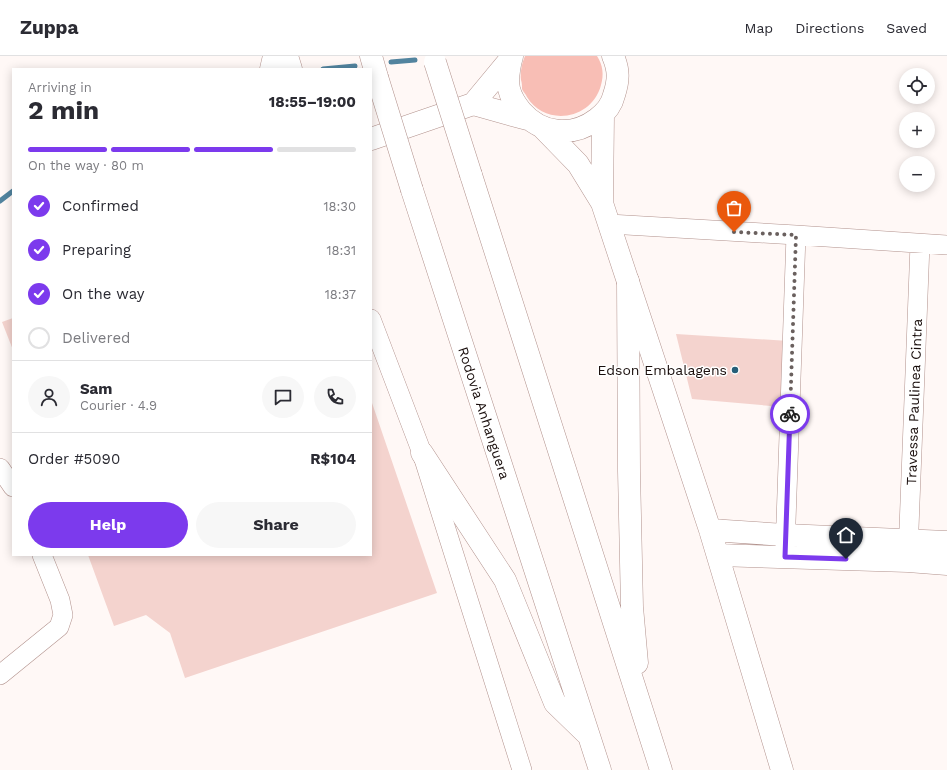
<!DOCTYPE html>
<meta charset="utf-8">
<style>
body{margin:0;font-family:"Work Sans",sans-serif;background:#f7f7f7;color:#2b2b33;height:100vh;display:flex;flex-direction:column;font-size:15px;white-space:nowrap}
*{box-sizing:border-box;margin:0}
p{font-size:13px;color:#7c7c81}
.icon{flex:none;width:22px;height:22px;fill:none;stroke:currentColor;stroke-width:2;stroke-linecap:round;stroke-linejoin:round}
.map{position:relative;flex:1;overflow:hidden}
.drawer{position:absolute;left:12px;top:12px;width:360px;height:488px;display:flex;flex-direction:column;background:#fff;border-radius:0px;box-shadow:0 2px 10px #0003}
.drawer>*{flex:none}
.buttons{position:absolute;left:899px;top:12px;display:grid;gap:8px}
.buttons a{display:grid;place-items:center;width:36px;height:36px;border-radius:50%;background:#fff;box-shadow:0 2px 10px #0003;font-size:20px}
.pin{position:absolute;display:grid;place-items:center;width:34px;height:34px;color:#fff;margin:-41px -17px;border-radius:50% 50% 50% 0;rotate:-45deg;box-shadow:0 0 4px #0007}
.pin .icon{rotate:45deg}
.courier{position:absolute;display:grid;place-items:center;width:40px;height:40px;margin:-20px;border:3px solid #7c3aed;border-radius:50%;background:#fff;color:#222;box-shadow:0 1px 5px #0007}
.head em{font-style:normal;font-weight:700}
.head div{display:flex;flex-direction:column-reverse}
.head{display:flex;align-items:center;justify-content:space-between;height:68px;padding:0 16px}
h1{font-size:26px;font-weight:700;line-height:30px}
.bar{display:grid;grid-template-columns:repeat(4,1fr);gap:6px 4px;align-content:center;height:48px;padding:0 16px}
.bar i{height:5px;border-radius:3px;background:#e1e1e2}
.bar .current{background:#7c3aed}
.bar p{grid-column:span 4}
.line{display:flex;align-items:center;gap:10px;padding:0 16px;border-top:1px solid #e1e1e2}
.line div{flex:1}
.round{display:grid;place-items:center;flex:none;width:42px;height:42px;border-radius:21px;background:#f7f7f7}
ol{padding:0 16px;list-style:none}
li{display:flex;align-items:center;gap:12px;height:44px}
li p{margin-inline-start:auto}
li .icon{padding:4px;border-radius:50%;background:#7c3aed;color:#fff;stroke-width:4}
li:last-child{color:#7c7c81}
li i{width:22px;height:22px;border:2px solid #e1e1e2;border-radius:50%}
.primary-button{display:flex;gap:8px;margin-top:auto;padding:8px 16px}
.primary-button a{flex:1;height:46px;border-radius:24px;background:#7c3aed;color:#fff;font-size:16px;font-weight:700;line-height:46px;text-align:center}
.primary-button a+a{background:#f7f7f7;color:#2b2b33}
header{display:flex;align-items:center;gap:24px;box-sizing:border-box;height:56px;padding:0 20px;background:#fff;border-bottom:1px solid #e1e1e2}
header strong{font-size:19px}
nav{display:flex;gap:22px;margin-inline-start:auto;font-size:14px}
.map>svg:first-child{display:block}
.green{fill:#f8beb5}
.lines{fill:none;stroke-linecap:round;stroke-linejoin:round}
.stream{stroke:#52849f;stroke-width:5}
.building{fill:#f4d3ce}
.street-casing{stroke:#b2928d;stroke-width:20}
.secondary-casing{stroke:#b2928d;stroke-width:23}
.highway-casing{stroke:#b2928d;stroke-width:23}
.street{stroke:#fff;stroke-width:19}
.secondary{stroke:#fff;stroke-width:22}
.highway{stroke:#fff;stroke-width:22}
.highway-bridge-casing{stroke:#b2928d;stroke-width:23;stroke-linecap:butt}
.highway-bridge{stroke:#fff;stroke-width:22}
.done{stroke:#6a605e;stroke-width:4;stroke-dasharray:0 7.2}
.route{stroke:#7c3aed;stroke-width:5}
.poi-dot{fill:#265e78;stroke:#fff;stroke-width:1.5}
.labels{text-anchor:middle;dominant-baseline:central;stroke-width:3;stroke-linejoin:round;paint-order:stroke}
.poi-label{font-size:14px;fill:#190e0c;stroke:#fff;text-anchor:end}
.street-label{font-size:14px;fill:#190e0c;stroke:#fff}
</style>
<header>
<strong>Zuppa</strong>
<nav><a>Map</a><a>Directions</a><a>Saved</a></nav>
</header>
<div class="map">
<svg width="947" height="714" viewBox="0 0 947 714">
<rect width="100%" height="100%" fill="#fff8f6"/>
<path class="green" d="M525,0h72c6,9 7,19 4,29 -9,35 -56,42 -74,12 -1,-3 -4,-5 -5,-8 0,-3 0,-6 -1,-9 -1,-8 1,-17 4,-24z"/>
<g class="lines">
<path class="stream" d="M391,6l24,-2
M323,13l32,-3
M0,145l13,-10"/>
</g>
<path class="building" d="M13,262v32l-11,-28z
M676,278l113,7 -6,66 -91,-8z
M371,344l66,193 -252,85 -15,-45 -24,-18 -32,11 -26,-71h283z"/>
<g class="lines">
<defs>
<path id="street" d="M609,168l187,11 151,10
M371,263l51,134 100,317
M0,412l13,19
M785,494l11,-315
M908,498l12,-310
M0,619l59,-48 4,-12 -3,-15 -18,-45"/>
<path id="secondary" d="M287,0l4,13
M512,0c-3,11 -5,22 -3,33 2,8 7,16 12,22 20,23 51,27 76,8 8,-6 15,-15 17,-24 5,-15 5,-25 -1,-39
M271,13l3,-13
M473,48l54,15
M542,71l36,37 24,39 108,327 72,240
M371,83l102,-35 39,-47
M602,147l1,-88
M710,474l75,5 162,7
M718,499l190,6 39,3"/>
<path id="highway" d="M371,0l6,21
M471,119l190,595
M412,134l188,580
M628,225l1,190 3,136 5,56
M422,397l83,127 50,123 32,31"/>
</defs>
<use href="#street" class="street-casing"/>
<use href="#secondary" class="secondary-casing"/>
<use href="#highway" class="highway-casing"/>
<use href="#street" class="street"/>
<use href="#secondary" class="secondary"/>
<use href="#highway" class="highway"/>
<defs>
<path id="highway-bridge" d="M435,6l36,113
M377,21l35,113"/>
</defs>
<use href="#highway-bridge" class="highway-bridge-casing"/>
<use href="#highway-bridge" class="highway-bridge"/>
</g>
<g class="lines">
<path class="done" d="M734,176l62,3 -6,179"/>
<path class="route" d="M790,358l-5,143 61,2"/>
</g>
<circle class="poi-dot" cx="735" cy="314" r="4"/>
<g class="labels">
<g class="poi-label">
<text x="727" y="314">Edson Embalagens</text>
</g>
<g class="street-label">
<text transform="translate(914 346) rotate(-88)">Travessa Paulinea Cintra</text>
<text transform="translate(484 357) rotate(72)">Rodovia Anhanguera</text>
</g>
</g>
</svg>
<div class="buttons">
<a><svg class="icon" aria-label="locate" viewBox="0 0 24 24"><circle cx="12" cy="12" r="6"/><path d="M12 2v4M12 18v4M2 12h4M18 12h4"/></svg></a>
<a>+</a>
<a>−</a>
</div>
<div class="pin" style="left:734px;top:176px;background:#ea580c"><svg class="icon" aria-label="bag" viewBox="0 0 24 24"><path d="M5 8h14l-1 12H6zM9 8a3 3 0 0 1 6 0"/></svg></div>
<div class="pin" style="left:846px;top:503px;background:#1f2937"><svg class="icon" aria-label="home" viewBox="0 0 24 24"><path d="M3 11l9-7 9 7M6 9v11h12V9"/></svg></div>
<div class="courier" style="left:790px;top:358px"><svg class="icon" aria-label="bike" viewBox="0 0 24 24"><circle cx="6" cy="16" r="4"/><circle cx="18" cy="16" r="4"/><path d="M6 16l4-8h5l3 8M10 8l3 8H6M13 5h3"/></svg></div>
<section class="drawer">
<div class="head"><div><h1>2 min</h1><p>Arriving in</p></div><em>18:55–19:00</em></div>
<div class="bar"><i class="current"></i><i class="current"></i><i class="current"></i><i></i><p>On the way · 80 m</p></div>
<ol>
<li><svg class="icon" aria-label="check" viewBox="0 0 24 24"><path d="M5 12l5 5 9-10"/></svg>Confirmed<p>18:30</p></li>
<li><svg class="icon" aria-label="check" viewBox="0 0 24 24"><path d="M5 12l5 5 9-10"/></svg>Preparing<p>18:31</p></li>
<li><svg class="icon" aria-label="check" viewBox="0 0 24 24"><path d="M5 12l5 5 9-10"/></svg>On the way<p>18:37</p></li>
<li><i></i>Delivered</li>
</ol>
<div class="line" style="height:72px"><a class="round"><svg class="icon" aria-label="person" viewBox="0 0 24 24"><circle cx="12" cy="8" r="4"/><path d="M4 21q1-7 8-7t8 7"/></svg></a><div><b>Sam</b><p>Courier · 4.9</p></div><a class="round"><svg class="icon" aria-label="chat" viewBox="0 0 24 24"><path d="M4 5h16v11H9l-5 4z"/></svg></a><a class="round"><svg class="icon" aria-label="phone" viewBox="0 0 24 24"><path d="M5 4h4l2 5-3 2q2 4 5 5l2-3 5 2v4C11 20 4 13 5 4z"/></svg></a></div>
<div class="line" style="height:52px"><div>Order #5090</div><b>R$104</b></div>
<div class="primary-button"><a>Help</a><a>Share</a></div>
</section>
</div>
